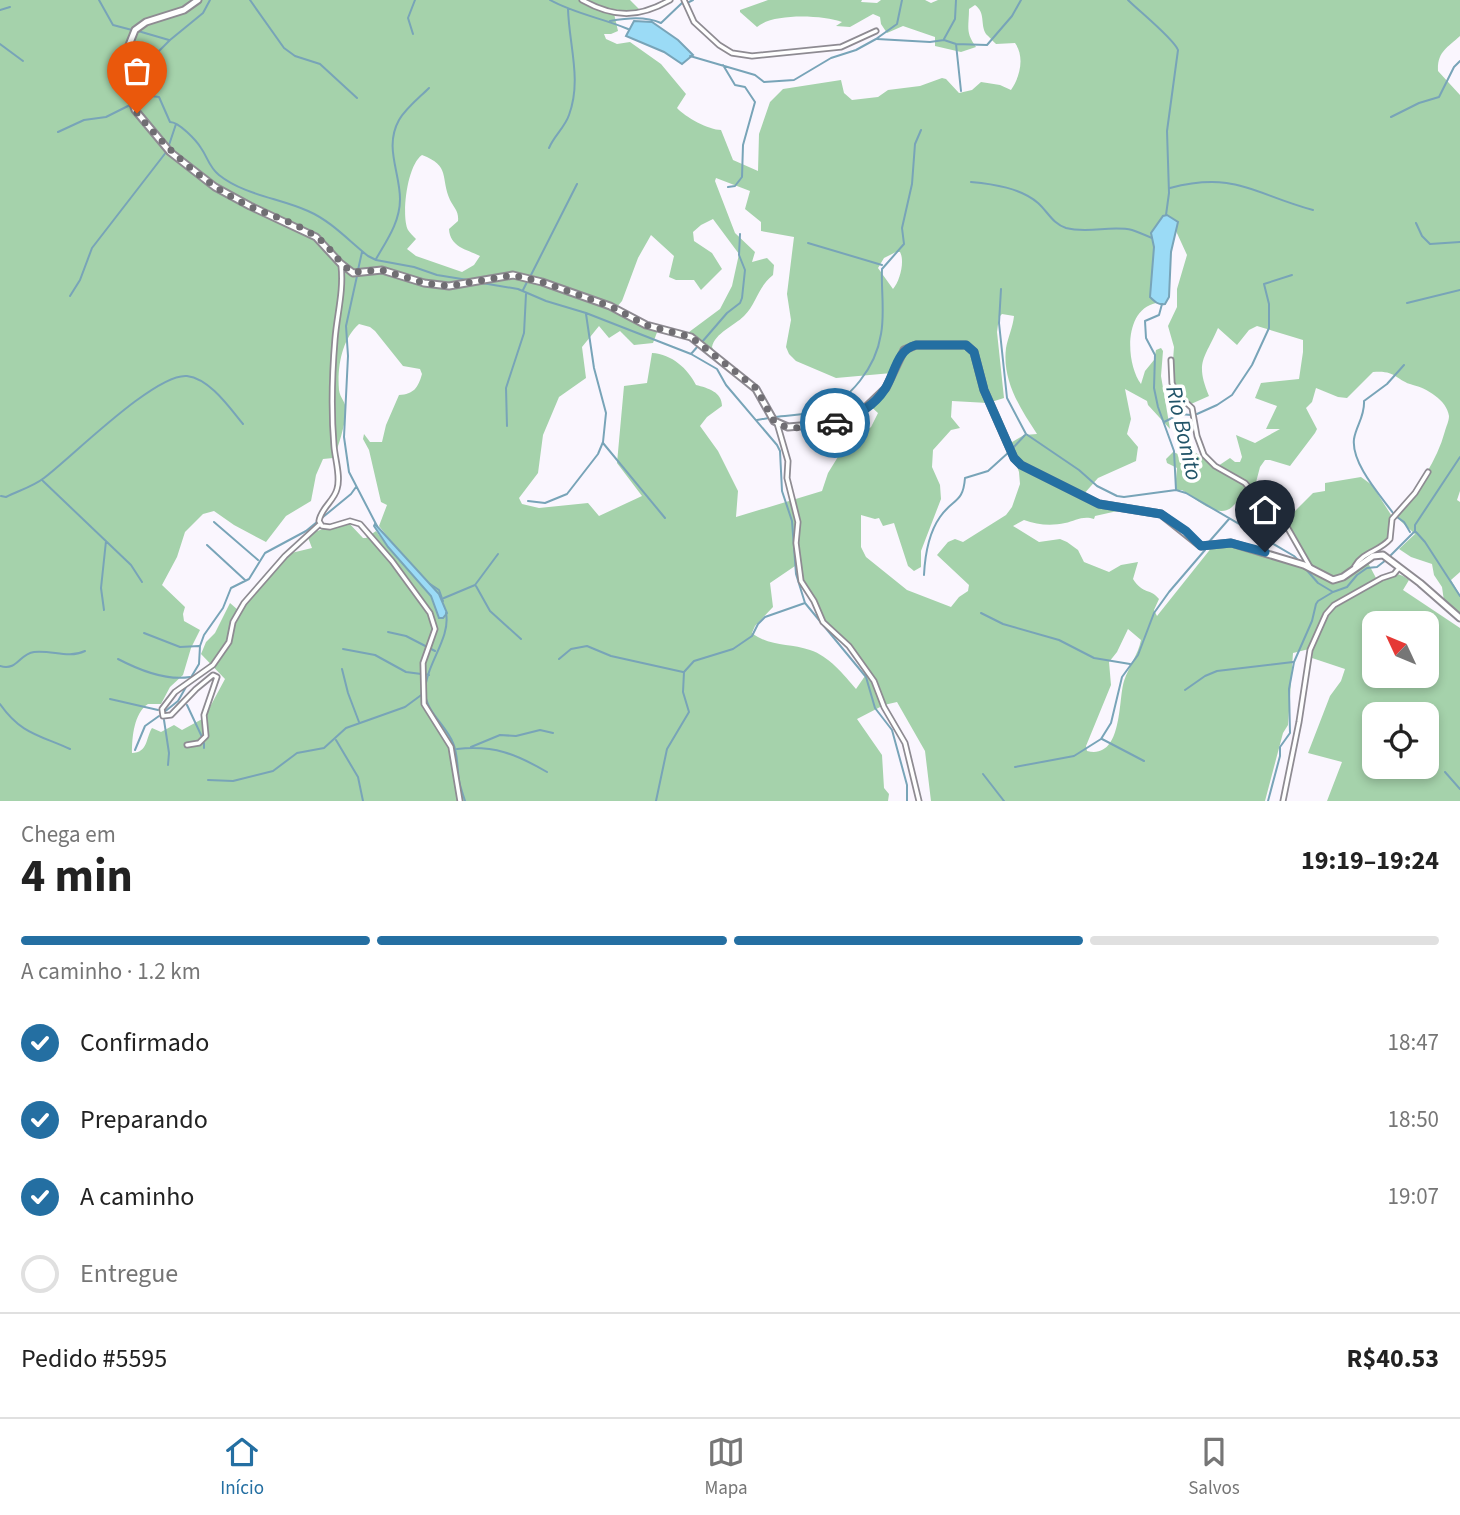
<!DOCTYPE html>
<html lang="pt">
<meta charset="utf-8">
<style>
body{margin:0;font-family:"Source Sans 3",sans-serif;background:#f6f6f6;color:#222;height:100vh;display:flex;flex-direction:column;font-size:26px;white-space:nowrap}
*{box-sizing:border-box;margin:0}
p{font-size:23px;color:#767676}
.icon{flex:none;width:38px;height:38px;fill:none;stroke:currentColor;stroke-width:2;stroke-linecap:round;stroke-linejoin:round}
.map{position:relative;height:801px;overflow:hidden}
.sheet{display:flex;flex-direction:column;background:#fff;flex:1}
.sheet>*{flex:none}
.needle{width:46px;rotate:314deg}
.controls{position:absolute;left:1362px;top:611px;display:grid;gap:14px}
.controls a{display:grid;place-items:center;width:77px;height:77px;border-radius:14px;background:#fff;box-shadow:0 4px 10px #0003;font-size:35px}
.pin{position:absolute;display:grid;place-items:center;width:60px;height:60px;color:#fff;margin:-72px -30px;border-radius:50% 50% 50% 0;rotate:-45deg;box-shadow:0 0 7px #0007}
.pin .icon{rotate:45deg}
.courier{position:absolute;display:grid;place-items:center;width:70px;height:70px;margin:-35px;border:5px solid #246fa2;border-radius:50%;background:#fff;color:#222;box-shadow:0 2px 9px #0007}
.head em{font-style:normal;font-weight:700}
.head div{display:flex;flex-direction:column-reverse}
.head{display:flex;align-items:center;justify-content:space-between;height:119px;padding:0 21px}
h1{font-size:46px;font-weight:700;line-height:52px}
.bar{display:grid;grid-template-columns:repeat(4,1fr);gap:10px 7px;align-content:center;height:84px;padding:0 21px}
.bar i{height:9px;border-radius:5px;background:#e0e0e0}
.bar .on{background:#246fa2}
.bar p{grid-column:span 4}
.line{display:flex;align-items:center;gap:18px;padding:0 21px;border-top:2px solid #e0e0e0}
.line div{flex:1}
ol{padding:0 21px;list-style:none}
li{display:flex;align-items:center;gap:21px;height:77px}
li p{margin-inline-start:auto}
li .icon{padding:7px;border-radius:50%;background:#246fa2;color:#fff;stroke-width:4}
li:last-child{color:#767676}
li i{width:38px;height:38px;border:4px solid #e0e0e0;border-radius:50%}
.tab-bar{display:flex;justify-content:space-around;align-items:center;height:98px;border-top:2px solid #e0e0e0;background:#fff;font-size:19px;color:#767676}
.tab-bar a{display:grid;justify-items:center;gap:4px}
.tab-bar .on{color:#246fa2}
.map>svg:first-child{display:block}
.green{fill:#a5d2ab;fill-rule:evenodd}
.water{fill:#9bdbf6;stroke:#78a4b8;stroke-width:2}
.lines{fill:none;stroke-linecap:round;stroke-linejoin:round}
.stream{stroke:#78a4b8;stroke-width:2}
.street-casing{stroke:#8e8b92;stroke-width:7}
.secondary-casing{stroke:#8e8b92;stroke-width:9}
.street{stroke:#fff;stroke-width:3.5}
.secondary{stroke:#fff;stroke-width:5}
.done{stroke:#706e73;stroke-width:7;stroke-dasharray:0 12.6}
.route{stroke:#246fa2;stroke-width:9}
.labels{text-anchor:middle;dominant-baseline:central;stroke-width:7;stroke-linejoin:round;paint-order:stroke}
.water-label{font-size:23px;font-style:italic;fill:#215468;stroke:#fff}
</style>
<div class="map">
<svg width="1460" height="801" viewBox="0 0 1460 801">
<rect width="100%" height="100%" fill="#faf6fe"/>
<path class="green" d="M0,0h630l14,14 -31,-5 5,22 -7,3h-7l2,5 11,5 13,-2 31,22 25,30 -9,14c8,9 32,22 44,22l12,30 25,11 1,-37 11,-32 13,-13 58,-9 3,13 8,7 26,-3 10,-7 32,-4 22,-8 4,1 13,14 13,-3 9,-8 19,3 11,5c9,-13 14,-33 4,-47l-19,1c-1,-1 -9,-9 -10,-10 -6,-10 0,-21 -11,-29l-6,4c0,18 -4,23 7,38l-15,5 -26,-6v-9l-32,-11 -16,7 -6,-9 -1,-7 -7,-3 -23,13 -14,-1 6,-4c-20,-7 -69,-9 -85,5l-17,-15v-2l28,-10h94l-1,2 16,1 4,-3h44l6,3 7,-3h522v36c-13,12 -23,16 -22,35l22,24v396l-3,9 3,2v70l-9,8 9,15v18l-16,-12 -2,-14 -8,-12 -2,-11 -21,-7 -12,-8 16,-15 -20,-18c21,-26 41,-52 50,-85 1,-4 4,-10 4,-15 -2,-16 -23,-28 -36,-31 -18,-5 -16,-15 -40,-13l-26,26 -9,-1 -22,-9 -4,14 -6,6 11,21 -2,4 -25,33 -20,-6h-5l-5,7 -6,23c-10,4 -15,10 -22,17 -14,13 -37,-9 -50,-17h-7l2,-22 -10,-5 -1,-4 7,-7 5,2 11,-5 29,17 12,-8 5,4h5l2,-5 -6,-22 19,8 25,-14h-14l11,-23 -22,-8 6,-15 38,-4 4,-27v-12l-46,-14 -8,4 -12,15 -19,-17c-14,32 -23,34 -9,68l-18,8 -16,-12 -3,-18 2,-27 -6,-21 9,-19v-18l10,-34 -11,-24 2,-9 -11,-7 -4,1 -12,17 3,14 -4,50 6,6c-33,7 -30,61 -15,81l4,-13 9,-11 2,-10 5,-2 2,3 -2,25 9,53 -22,-24 -1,-4 -22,-12 6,30 -4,15 11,13 -2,14 -38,17 -15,17 39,15 -27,6 -1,3c-11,-4 -19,2 -29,4 -13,3 -28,2 -41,-3l-11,6 26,16 21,-3 7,3 11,8 6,12 25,10 12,-7 17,-3 -5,17c10,16 18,9 26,20l-5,11 3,6 55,-69 16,-4 68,19 9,-3 -11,-24 -9,-14 28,-28 12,-2v-8l36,-6 11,8 21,33 -7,25 -20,16 10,19c13,-5 22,-7 33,2l-6,10 57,38v173h-133l15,-39 -34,-9 22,-57 11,-15 4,-12 -33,-11 1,-10 -20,5 -5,72 -5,8 -18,68h-334l-6,-50 -28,-49 -13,3 -27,14 25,36 2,33 5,6 -1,7h-888zM422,155c29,11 18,22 28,45 4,8 9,11 8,21l-9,8c1,18 17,20 31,27l-6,9 -12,7 -46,-16 -9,-7 9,-10c-3,-3 -6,-6 -8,-9 -7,-14 -1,-65 14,-75zM716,178l34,13 -5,18 16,13v9l33,6 -7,57 4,26 -5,27 3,7 7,7 40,17 56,-5 -8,14 -16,17 10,9 -7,14 -27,20 -16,26 -6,18 -86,26 2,-26 -20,-40 -18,-25 7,-9 15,-11c0,-14 -14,-18 -26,-21 -8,-16 -24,-31 -44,-32l-5,30 -23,3 -7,77 25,33 -43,20 -11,-13 -49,5 -17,-4 -3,-6 19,-25 5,-38 16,-38 27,-19 -4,-31 17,-21 10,12 11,-7 14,14 19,-2 6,-16 -43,-19 6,-7 16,-43 13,-23 23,21 -5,21 7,3h18l7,10 21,-21 -10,-16 -18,-12 -1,-9 8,-7 12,-6 26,35 -7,32 -12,23 -35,26 30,18 -3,-6c3,-14 22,-21 32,-31 13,-13 13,-28 29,-41l1,-10 -7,-7 -15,4 3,-10 -20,-19 -20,-52zM896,252h4c5,9 0,29 -7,37l-15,-21 6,-10zM1002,314l12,2c-1,11 -6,21 -8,32 -4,33 14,60 31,86l-13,1 -15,9 10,28 1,12 -8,23 -6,8 -43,27 -8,-3 -7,3 -11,13 32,30 -1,6 -9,6 -8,10 -44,-17 -41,-33 -5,-10v-32l14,4 4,-1 4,8 11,-3 14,43 6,5 7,-4v-16l20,-52 -1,-14 -8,-18 1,-17 18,-20 9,-2 -9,-11 1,-16 36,2 16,-5 -7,-66 2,-15zM359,324l11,3 5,4 28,35 17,3 2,5c-4,14 -8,20 -23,21l-13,30 -4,17h-12l-6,-8 -1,5 6,11 12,52 6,3 -8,21 68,87 -13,-10 -3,-7 -43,-49 -12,-16 -10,7h-3l-17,-18 -39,15 5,13 -29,7 -4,11 -13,11 -28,33 -8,-7 -15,30 -9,9 -5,12 24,25 -21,39 -22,12 -8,-5 -13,7 -9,-4c-6,9 -4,25 -20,25 0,-16 2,-40 16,-49h13l9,-17 13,-12 8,-27 9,-18 -16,-9 -1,-7 2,-7 -23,-22 15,-28 8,-25 18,-18 11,-3 20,14 32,17 20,-26 25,-15 5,-26 7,-16 10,-1c5,-8 13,-37 13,-48 0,-8 -6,-12 -7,-20 -2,-23 3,-51 20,-66zM795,566l32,59 35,37 3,14 -9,13c-12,-14 -27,-33 -46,-39 -20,-7 -40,-3 -58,-17l3,-7 18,-19 -3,-24zM1374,623h52v53h-52zM1128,629l13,11c-3,15 -12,26 -17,41 -6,19 -1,79 -37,70l-1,-5 25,-61 -2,-23 8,-10zM1374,714h52v52h-52z"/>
<path class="water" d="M634,21l18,1 26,18 15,15 -11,9 -18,-12 -38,-16z
M1167,215l11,7 -7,30 -2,45 -4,7c-7,1 -10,-2 -15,-7l4,-50 -3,-14 12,-17z
M375,524l64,70 8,19 -4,5h-4l-8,-22 -43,-49 -14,-21z"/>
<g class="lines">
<path class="stream" d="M99,0l14,25 19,5
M250,0l34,48 11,8 25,8 37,34
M550,0c25,14 52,18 78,29
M1128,0c11,11 46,39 50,50l-11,81 2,62 -3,22
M689,2l4,-2
M0,10l10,-3
M610,21c17,-3 35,-5 51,2l22,-21
M138,31l31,9
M413,34l-5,-16 7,-18
M877,39l53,3 14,-2 12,4 31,1 25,-29 9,-16
M944,39l11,-20 1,-19
M0,44l23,17
M956,44l5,47
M690,56l65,19 9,7 30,-2 37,-22 25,-8 20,-11 21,-15 5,-24
M723,65l12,20 10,2 10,15 -12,43 -1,32 -7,9 -7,1
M150,95l3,-10 -5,-7 -3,-13 25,-25 33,-27 7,-13
M135,103l16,-7 8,1 11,25c9,0 26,18 31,26 7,10 8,19 18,27 25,20 60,23 89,36 23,10 40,29 60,45l8,4 38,7 23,8 31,5
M1391,117l28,-14 20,-6 15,-30 6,-6
M58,132l26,-12 22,-3 24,-12
M169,145l7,-21
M549,148c5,-12 16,-21 20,-33 13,-35 0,-70 -1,-106
M971,182c22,2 50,6 67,21 10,9 15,21 28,25 22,6 45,-3 66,2 6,2 13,5 20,8
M1170,188c65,-17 84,6 143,22
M1416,223l6,13 8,8 30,-2
M808,243l74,22
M376,259c11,-19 24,-37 24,-60 0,-27 -16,-52 -1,-79 7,-12 20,-22 30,-32
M358,270l4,-18
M531,275l46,-91
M357,276l-11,50 2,30 -4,81 5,35 28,54
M482,283l36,6 28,12 40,12 105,41 26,15 9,16 51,60 3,6 2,40 10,30 4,53 9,29 61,74 9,31 17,22 15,55v16
M1001,289l-2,34 8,75 19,36 53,36 18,16 20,10 7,1 52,-7 10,3 108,63 6,6
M523,290l5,-10
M70,296l10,-16 12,-32 75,-97
M1407,303l53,-13
M1162,304l-3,11 -14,6 1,17 9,17 -1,33 4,19 16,44 2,39
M702,342l25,-29 13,-10 2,-5 3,-28 -6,-15 1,-21
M691,354l7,-8
M1197,414l20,-9 15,-10 20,-30 17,-37v-24l-5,-20 28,-9
M775,417c14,-2 30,-2 43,-6 33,-10 58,-45 63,-77 4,-21 0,-44 1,-65l22,-25 -2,-16 10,-44 3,-40 6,-14
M757,420l12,-2
M1164,422l16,-8 11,1
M507,426l-1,-38 18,-55 2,-39
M603,443l62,75
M1013,448l12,-13
M43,481l88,84 11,17
M1,496l5,1c12,-6 28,-11 38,-19 28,-21 111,-105 143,-102 23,3 42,31 56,48
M528,501l17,2 22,-9 31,-40 5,-12 3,-29 -12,-45 -8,-54
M1393,513c-13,-18 -42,-50 -39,-74 2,-13 11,-23 10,-38l23,-17 17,-19
M1397,517l7,5 6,10
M214,522l44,38
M1415,532v-7l45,-68
M1416,532l9,10 35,54
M1208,543l21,-24
M207,545l38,35
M1390,556l24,-24
M1304,567l14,16 15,9
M924,575c1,-20 4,-41 16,-58 13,-19 23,-13 25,-39l23,-7 21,-19
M430,584l9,6 4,11
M476,586l14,25 31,28
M444,598l31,-13 23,-31
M104,610l-3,-22 5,-47
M446,613c5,25 -20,51 -21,78 0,20 21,34 28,52 5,11 4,25 6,37 1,7 4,14 6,21
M981,613l22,11 56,16 35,18 36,6
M388,632l18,4 29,15
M144,633l36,14 19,-1
M343,649l32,6 31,17 23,3
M118,659c21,11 48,22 72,18
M559,659l12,-10 16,-3 24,10 72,16
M0,666c18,5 19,-12 34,-14 19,-2 34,7 51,-1
M342,669l6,24 11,29
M190,679l9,-15 1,-18 4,-11 19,-27 8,-20 18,-9 16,-26 41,-22 45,-37 5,-7
M1185,690l20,-14 12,-5 76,-9
M110,699l48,11
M0,704c21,30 39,31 70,45
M187,705l15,32
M163,713l15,-12 8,-14
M164,720l5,33 -1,12
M1102,739l42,22
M336,740l22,37 5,24
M204,743v5
M471,747l29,-12 16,1 24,-6 13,3
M457,749c37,-4 59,5 90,23
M135,750l10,-24 14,-10
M1015,767l59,-11 27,-17 10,-16 11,-46 16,-22 16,-42 15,-21 36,-42
M1445,772l15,17
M983,774l21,27
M208,780l25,1 40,-10 24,-18 27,-5 22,-20 59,-21 19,-14
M656,801l11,-52 22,-37 -6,-20 1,-20 10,-11 39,-12 19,-13 6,-12 7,-7 40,-14
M1268,801l12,-45v-9l10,-14 -1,-44 5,-27 18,-41 4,-17 2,-3 15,-9 14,-5 10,-12 10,-7 10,-1 9,-7"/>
<defs>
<path id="street" d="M582,0c32,18 57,18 88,0
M684,0l10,22 25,23 13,8 20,3 89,-9 35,-16
M341,265c3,26 -4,49 -6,74 -3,36 -4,72 -1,107 1,13 7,31 3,43 -3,12 -16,19 -18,32l3,5 8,1 20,-6 10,3 32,37 38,52 5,16 -12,34 1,41 27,43 9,54
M1171,360l1,23 5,11 15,14 5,28 7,19 11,11 30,17 17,20 24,22 24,42
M777,423l11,38 -1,17 11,44 -2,21 5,38 13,20 9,21 26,24 25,35 10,26 21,36 14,58
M1355,566c8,-14 25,-15 35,-27l2,-20 23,-26 13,-21
M187,745l12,-2 7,-7 -2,-21 13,-38 -4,-2 -17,14 -25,26 -8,1 -1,-7 13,-17 38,-27 16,-23 4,-20 11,-19 41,-47 35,-32
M1283,801l16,-79 11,-72 16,-36 8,-9 48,-27 12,-4 5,-6"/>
<path id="secondary" d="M198,0l-14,10 -38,12 -11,8 -6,15 -2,13 4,40 4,12 35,42 45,35 35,19 66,31 24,26 13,10 29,-3 42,13 25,3 64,-11 29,7 68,24 36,19 45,12 65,52 18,32 14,6 48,-4 25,-11 25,-24 18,-38 12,-5h50l8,7 10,38 30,68 7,7 78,39 62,10 40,32 30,-3 73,22 29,15 10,-3 30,-21 10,-1 37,28 40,35"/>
</defs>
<use href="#street" class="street-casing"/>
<use href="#secondary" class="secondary-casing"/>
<use href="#street" class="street"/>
<use href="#secondary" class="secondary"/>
</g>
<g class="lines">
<path class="done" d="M137,113c31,38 68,72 112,93 23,10 50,18 69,32 14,10 20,26 35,34l29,-2 42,13 25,3 64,-11 29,7 68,24 36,19 45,12 65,51 18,33c16,12 43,5 61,2"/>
<path class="route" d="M835,423c20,-6 39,-17 50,-34 10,-15 11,-39 31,-44h50l8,7 10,38 30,68 7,7 78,39 62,10 25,17 15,15 30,-3 34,9"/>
</g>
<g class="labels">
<g class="water-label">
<text transform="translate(1184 433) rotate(77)">Rio Bonito</text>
</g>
</g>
</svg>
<div class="controls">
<a><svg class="needle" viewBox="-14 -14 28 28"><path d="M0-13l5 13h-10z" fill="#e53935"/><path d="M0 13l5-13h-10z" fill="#767676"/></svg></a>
<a><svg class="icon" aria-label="locate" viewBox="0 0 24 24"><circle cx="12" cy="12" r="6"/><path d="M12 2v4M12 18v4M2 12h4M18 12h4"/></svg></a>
</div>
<div class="pin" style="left:137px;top:113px;background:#ea580c"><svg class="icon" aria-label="bag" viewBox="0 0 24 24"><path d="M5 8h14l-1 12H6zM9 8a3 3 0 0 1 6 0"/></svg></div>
<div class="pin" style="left:1265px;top:552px;background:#1f2937"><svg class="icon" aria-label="home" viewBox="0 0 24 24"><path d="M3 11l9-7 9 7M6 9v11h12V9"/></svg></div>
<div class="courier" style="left:835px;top:423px"><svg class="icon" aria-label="car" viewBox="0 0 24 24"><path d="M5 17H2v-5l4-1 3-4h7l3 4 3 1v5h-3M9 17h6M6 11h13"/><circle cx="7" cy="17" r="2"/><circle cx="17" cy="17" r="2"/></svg></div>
</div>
<section class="sheet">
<div class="head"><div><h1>4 min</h1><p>Chega em</p></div><em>19:19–19:24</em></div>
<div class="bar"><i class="on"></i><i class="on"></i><i class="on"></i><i></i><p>A caminho · 1.2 km</p></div>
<ol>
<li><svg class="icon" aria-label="check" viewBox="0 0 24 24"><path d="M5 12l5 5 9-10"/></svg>Confirmado<p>18:47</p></li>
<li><svg class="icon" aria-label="check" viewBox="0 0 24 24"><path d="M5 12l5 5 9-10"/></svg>Preparando<p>18:50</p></li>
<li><svg class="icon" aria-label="check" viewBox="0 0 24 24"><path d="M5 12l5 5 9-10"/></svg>A caminho<p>19:07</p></li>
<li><i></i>Entregue</li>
</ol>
<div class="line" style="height:91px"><div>Pedido #5595</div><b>R$40.53</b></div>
</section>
<nav class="tab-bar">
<a class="on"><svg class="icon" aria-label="home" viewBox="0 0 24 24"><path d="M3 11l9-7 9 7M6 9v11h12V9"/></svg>Início</a>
<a><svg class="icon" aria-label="map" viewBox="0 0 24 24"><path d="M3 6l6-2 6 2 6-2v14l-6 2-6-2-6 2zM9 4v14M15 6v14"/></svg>Mapa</a>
<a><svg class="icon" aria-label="saved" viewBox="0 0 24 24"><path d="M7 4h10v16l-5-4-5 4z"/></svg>Salvos</a>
</nav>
